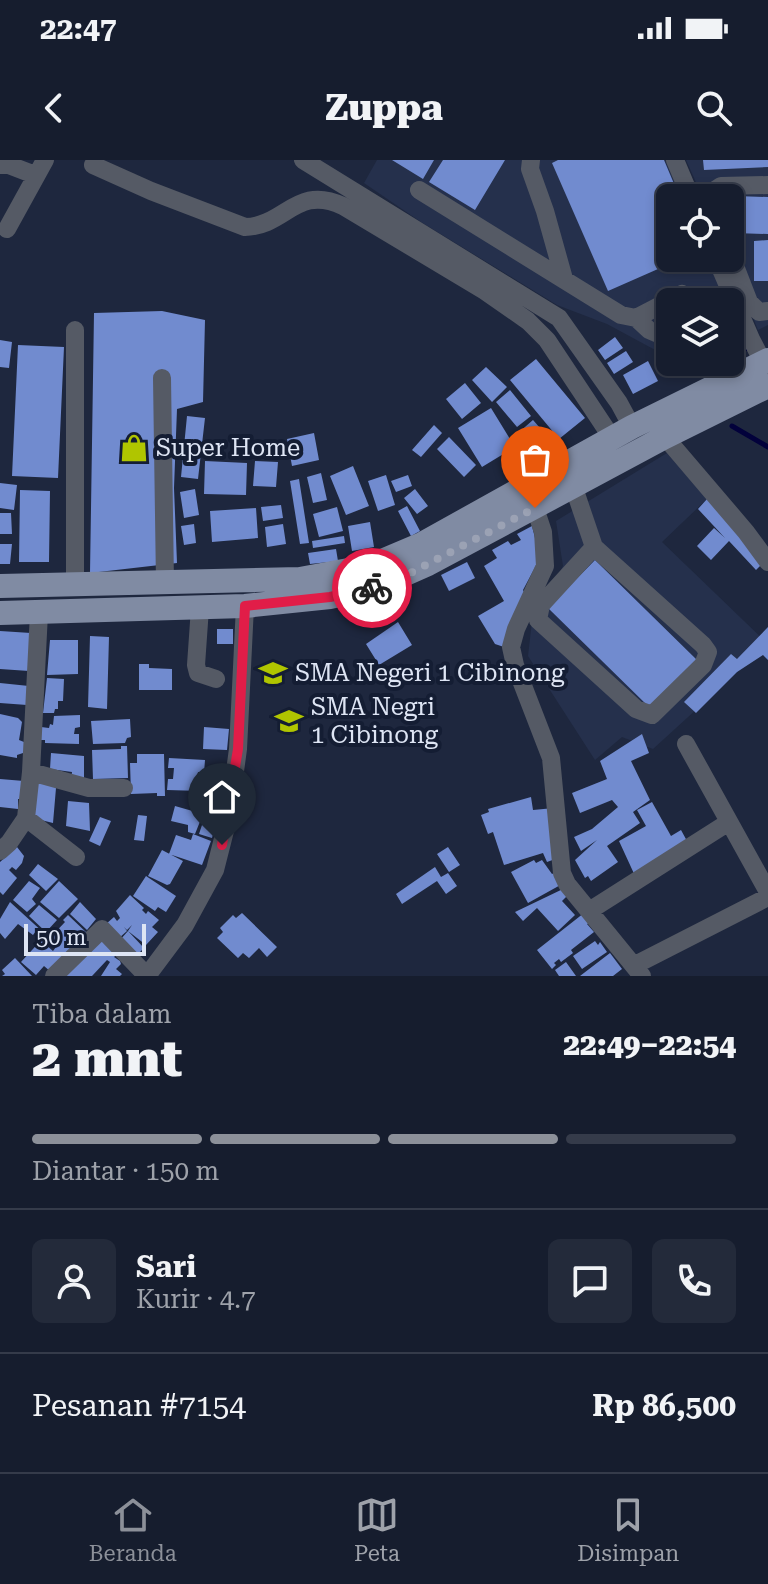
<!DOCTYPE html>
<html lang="id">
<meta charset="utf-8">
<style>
body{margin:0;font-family:"Roboto Serif",serif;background:#232a3a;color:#f1f3f6;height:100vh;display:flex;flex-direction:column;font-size:30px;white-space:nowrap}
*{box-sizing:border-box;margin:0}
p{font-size:26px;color:#9ea2aa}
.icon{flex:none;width:44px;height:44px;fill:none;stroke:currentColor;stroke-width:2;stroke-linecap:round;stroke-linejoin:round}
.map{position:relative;height:816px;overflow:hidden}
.panel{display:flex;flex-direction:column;background:#161d2e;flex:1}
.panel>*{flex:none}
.controls{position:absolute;left:656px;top:24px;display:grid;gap:16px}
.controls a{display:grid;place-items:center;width:88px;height:88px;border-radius:12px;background:#161d2e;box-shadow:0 4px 12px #0003,0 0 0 2px #353b4a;font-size:40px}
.scale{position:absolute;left:24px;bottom:20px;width:122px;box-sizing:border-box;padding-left:8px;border:4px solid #dee5f4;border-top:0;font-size:22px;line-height:28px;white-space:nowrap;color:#dee5f4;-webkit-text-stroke:6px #141d33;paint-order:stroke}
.pin{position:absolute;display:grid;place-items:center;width:68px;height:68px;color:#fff;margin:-82px -34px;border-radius:50% 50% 50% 0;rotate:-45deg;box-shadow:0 0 8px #0007}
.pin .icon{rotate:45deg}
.courier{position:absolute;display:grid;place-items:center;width:80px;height:80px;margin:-40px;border:6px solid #e11d48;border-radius:50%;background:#fff;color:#222;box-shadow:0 2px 10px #0007}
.overview em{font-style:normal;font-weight:800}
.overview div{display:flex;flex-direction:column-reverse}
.overview{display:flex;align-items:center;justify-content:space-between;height:136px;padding:0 32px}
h1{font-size:52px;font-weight:800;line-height:60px}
.bar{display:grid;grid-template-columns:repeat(4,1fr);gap:12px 8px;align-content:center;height:96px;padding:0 32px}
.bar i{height:10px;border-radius:6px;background:#353b4a}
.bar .selected{background:#8c9099}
.bar p{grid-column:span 4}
.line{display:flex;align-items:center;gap:20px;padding:0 32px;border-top:2px solid #353b4a}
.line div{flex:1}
.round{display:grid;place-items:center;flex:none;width:84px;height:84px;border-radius:12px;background:#232a3a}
.status{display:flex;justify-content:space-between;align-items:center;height:56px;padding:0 40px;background:#161d2e;direction:ltr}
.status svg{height:22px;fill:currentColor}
header{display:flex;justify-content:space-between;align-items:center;height:104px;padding:0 32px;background:#161d2e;font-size:36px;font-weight:800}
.dock{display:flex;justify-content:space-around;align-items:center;height:112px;border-top:2px solid #353b4a;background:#161d2e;font-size:22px;color:#9ea2aa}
.dock a{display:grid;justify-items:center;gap:4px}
.dock .selected{color:#8c9099}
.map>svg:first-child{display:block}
.built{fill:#25304c}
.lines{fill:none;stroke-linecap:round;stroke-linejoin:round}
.stream{stroke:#02013b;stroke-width:5}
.building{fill:#718bcf}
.minor{stroke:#555a65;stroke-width:18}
.major{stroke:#808ba3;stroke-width:24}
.done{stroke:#9ba2b4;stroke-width:8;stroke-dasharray:0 14.4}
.route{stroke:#e11d48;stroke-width:10}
.labels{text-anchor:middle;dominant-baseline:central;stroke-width:8;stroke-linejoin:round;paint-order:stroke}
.poi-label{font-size:24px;fill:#dee5f4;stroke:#141d33;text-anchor:start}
</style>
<div class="status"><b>22:47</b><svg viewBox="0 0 49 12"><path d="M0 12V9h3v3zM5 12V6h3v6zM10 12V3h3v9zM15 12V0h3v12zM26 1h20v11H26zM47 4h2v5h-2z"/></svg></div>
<header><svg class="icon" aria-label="back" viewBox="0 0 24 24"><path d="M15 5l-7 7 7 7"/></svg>Zuppa<svg class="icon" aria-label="search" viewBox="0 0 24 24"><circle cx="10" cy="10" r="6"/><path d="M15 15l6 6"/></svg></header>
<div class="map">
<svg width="768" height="816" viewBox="0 0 768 816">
<rect width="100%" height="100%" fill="#1e273e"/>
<path class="built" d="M377,0h295l16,38h-18v60h43l33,81 -16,6v-43h-60v56l-63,-34 -50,-19 -136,-83 -57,-39z
M686,0h82v165l-10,5 -29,-72 1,-60h-27z
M667,293l40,46 -45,43 106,102 -115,105 -31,-12 -27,23 -67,-104 4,-35 31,-55 -7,-45z"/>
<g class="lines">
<path class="stream" d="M730,196l19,-9
M692,214l14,-6
M732,266l36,21"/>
</g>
<path class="building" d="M392,0h42l-11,19z
M443,0h62l-30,50 -46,-28z
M558,0h106l16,38h-10v60h13l-75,33 -56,-128z
M703,0h65v7l-64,3z
M736,36l32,1v37l-34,-1z
M768,80v41h-14v-40z
M162,151l43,9 -2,82 -26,7 -3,79 3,75 -87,10 4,-260z
M615,177l8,11 -18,12 -7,-10z
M0,180l12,2 -3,26 -9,-1z
M18,185l46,2 -6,131 -46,-2z
M626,191l7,11 -19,12 -7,-11z
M536,199l49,59 -26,21 -49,-59z
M648,201l10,20 -25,13 -10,-19z
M486,207l21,20 -15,15 -20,-22z
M465,223l16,20 -19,16 -16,-20z
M510,230l21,26 -14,11 -21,-25z
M491,248l24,39 -33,20 -24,-39z
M187,256l18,2 -7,61 -17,-2z
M533,260l22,25 -15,13 -22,-25z
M434,265l8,8 -21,24 -9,-7z
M314,273l5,27 -27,6 -5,-27z
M449,277l27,28 -12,12 -27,-28z
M205,301l42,2 -1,32 -42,-1z
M255,301l23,1 -2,25 -23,-1z
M353,306l16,40 -23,9 -16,-39z
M321,313l6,27 -14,3 -6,-26z
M386,315l9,30 -17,6 -10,-30z
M408,315l4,11 -16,6 -5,-11z
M299,319l10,64 -9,1 -10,-63z
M0,323l17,2 -3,25 -14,-2z
M195,329l4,26 -15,3 -4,-26z
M415,329l13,17 -11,8 -13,-16z
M20,330l30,1 -1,71h-30z
M707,339l59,61 -10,10 -27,-29 -18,19 -14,-14 17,-18 11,10 -27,-29z
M281,345l2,13 -20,3 -2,-14z
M407,346l13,25 -9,5 -13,-25z
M337,347l6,24 -24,6 -6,-23z
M256,348l2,30 -46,4 -2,-31z
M0,353h11l1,21h-12z
M370,362l4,25 -22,4 -4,-25z
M194,364l2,19 -12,2 -3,-19z
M283,364l3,20 -19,3 -2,-20z
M532,366l8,32 -17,32 1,2 -20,55 -9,-3 -17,-28 26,-15 -20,-35 13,-8 -5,-8 16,-9 3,4 10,-5 -4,-6z
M344,376l1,7 -32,5 -1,-7z
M0,384h12l-2,20h-10z
M336,389l2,12 -28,3 -2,-11z
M595,400l102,100 -47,48 -102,-100z
M467,402l8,16 -26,13 -8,-16z
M398,462l14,23 -33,20 -13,-21z
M768,467v33l-5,-5 -26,17 -41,41 -12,-11 47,-48 6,5z
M217,469h16v15h-16z
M0,471l31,2 -2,38 -29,-2z
M90,476l19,1 -2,72 -19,-2z
M50,480h28v34l-31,1z
M139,504h10v4l23,1v21h-33z
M47,518l17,1 -1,22h-5v8h-3l-1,4h-11z
M0,523l29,3 -2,19 -27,-2z
M0,554l18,4 4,4 -3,18 5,2 2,10 -9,3v3l-17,-3z
M80,555v12l-5,1 -1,6h5v10l-34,-1v-3h-5l1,-13 8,1 1,-4 3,1 1,-9z
M130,559l1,18 -4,1 -2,5 -32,1 -2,-23z
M204,567l25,2 -2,21 -24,-1z
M642,574l7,19 -18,8 19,39 -17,12 7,11 -33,23 11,16 -27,19 -3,-5 -3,2 -10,-18 22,-20 -16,11 -7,-14 18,-8 26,-22 -6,-7 -32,13 -8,-20 35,-14 -7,-18z
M121,586h6l1,32 -35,1 -1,-29 29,-1z
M51,593l33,3v25l-13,-1 1,-8 -22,-3z
M137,594h27l1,42h-8v-3l-26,1 -1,-31h7z
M169,598l36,2 -1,13 -6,-1 -1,5h5l-1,14 -34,-1 1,-11h5l1,-11h-6z
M37,616l19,12 -3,35 -20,-5z
M0,619l24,2 -1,18h-5v10l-18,-2z
M531,637l2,13 21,-2 4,50 -11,4 -4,-9 -39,12 -11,-33 -5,2 -7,-19 8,-3 -1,-3z
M68,641l21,2 1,28 -24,-5z
M652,642l19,34 10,-6 6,11 -51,37 -17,-37 27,-15 -9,-16z
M175,646l28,8 -8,20 -7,-2v-7l-17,-4z
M138,655l9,1 -3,25 -10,-1z
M205,656l12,3 -5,19 -13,-4z
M100,657l11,4 -11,25 -11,-5z
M193,674l18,7 -9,24 -33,-11 7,-19 15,5z
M17,687l7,9 -2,7 -6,7 -4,-3 -3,3 8,8 -14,17 -3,-3v-30z
M448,687l12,18 -11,7 -12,-18z
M162,690l21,11 -13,23 -3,1 -19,-9z
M534,700l2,3 6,-3 10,14 6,-3 6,12 -36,20 -17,-31z
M38,704l20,15 -12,12 -17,-16z
M435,707l6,10 7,-4 9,13 -11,8 -9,-13 -35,23 -6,-10z
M146,716l30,20 -10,16 -8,-5 -3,4 -22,-15z
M29,721l11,7 -8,11 4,5 -9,8 -14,-12z
M59,721l19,18 -19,19 -19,-16z
M565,728l5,5 -8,8 13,14 -17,16 -21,-23 -14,13 -8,-9z
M130,735l14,13 -2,2 4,4 2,-3 11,9 -7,7 6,5 -12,13 -18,-14 4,-6 -5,5 -3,-3 3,4 -8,7 -13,-14 8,-7 3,4 3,-3 -4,-7z
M10,742l35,32 -3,3 -6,-6 -3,4 -15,-11 -13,15 -5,-6v-14z
M80,742l16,17 -9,11 -17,-16z
M39,745l18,15 -11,12 -17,-16z
M242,753l35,34 -10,10 -8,-9 -10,10 -6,-5 -5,5 -21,-20 6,-6 -3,-4 13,-13 3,3z
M584,753l7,9 -4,2 7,8 -23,18 2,3 -12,9 -2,-3 -5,4 2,2 -4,4 -15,-19z
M68,755l20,19 -37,38 -7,-6 -8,9 -15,-13 23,-25 5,5 -3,3 7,6 3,-4 -8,-7 17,-18 -2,-2z
M128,771l16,17 -8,8 -16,-16z
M102,776l17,16 -5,5 6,4 1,3 -5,5 6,5 -2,2h-19l9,-14 -3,-2 -15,16h-28z
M595,781l3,4 2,-3 7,10 -25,17 -9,-13z
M610,793l12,16 -9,7h-33z
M15,798l17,18h-30l3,-2 -3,-4z
M566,802l10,14h-17l-4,-6z"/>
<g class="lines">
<path class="minor" d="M303,0l256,158 60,85 13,24
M531,0l-1,9 15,42 19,68
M675,0l16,38
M0,5h9l26,10
M93,5l58,26 94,36c41,-1 51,-43 98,-21l142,85 43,30 19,19 65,98
M419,30l202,125 15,3 46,-24 10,8
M710,38l5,-8 6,-4 47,-1
M7,69l38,-69
M730,93l19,49 10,10 9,-1
M716,98l35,81 17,33
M636,158l13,12 21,9
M709,202l8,23
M162,218l3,205
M665,277l81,95 22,30
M573,325l21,62 109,98 5,7 -5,13 -51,50 -16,-6 -98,-89 3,-15 53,-58
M535,348l8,24 2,34 -29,63 -5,18 4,18 36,93 11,115 5,11 75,92
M75,425v-255
M200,448l-4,57 2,8 18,6
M686,584l82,148
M31,612l58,16h35
M26,658l50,39
M0,691l9,-8 17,-25 5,-46 8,-159
M589,751l140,-89
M635,805l133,-68
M54,816l48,-47 45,47
M147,816l38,-51 30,-55 14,-55 9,-66 7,-143"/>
<path class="major" d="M0,426l300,-7 70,-13 52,-22 210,-117 136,-67
M0,453l245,-7 85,-9 46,-10 52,-23 237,-127 103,-51"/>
</g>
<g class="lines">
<path class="done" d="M372,428l29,-10 134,-70"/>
<path class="route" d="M222,685l16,-96 7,-143 85,-9 42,-9"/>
</g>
<defs>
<symbol id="shop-bare" viewBox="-9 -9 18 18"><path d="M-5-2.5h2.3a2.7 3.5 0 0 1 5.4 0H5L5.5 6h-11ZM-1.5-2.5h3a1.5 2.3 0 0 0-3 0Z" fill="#b0c500" stroke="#141d33" stroke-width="2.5" paint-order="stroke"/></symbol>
<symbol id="school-bare" viewBox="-9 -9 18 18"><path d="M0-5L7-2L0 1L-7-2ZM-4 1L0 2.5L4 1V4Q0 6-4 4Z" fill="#b0c500" stroke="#141d33" stroke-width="2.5" paint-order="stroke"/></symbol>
</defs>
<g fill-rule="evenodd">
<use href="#shop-bare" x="114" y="268" width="40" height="40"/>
<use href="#school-bare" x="253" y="493" width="40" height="40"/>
<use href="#school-bare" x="269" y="541" width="40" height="40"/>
</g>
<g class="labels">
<g class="poi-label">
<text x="156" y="288">Super Home</text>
<text x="295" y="513">SMA Negeri 1 Cibinong</text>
<text x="311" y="547">SMA Negri<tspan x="311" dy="28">1 Cibinong</tspan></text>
</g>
</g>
</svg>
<div class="controls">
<a><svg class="icon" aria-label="locate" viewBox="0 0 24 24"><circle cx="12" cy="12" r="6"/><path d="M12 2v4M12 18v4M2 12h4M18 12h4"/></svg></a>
<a><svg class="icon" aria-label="layers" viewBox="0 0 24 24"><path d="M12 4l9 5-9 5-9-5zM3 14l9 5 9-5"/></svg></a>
</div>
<div class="scale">50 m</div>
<div class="pin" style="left:535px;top:348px;background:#ea580c"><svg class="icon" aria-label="bag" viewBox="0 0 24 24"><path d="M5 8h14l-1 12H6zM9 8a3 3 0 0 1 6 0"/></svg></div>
<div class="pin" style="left:222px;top:685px;background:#1f2937"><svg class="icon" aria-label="home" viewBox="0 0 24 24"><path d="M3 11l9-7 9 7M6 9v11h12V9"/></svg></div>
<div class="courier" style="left:372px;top:428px"><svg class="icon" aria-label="bike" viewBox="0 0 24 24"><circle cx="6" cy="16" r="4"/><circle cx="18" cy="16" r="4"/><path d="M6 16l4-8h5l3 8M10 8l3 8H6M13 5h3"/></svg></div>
</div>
<section class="panel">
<div class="overview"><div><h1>2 mnt</h1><p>Tiba dalam</p></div><em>22:49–22:54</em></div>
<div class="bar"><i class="selected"></i><i class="selected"></i><i class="selected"></i><i></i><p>Diantar · 150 m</p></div>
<div class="line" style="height:144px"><a class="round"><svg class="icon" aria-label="person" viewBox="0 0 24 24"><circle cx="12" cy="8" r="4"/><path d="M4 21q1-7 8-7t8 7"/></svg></a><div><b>Sari</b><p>Kurir · 4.7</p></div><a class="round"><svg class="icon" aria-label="chat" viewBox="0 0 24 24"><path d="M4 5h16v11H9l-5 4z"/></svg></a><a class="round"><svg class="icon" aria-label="phone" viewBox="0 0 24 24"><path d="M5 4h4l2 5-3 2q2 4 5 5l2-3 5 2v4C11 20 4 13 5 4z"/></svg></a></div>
<div class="line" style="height:104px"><div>Pesanan #7154</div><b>Rp 86,500</b></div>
</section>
<nav class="dock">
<a class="selected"><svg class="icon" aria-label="home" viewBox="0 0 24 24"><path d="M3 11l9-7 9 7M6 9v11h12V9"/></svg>Beranda</a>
<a><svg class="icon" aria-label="map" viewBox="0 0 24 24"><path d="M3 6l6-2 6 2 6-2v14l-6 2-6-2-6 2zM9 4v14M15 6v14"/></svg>Peta</a>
<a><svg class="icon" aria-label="saved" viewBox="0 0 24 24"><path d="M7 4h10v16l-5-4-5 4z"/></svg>Disimpan</a>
</nav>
